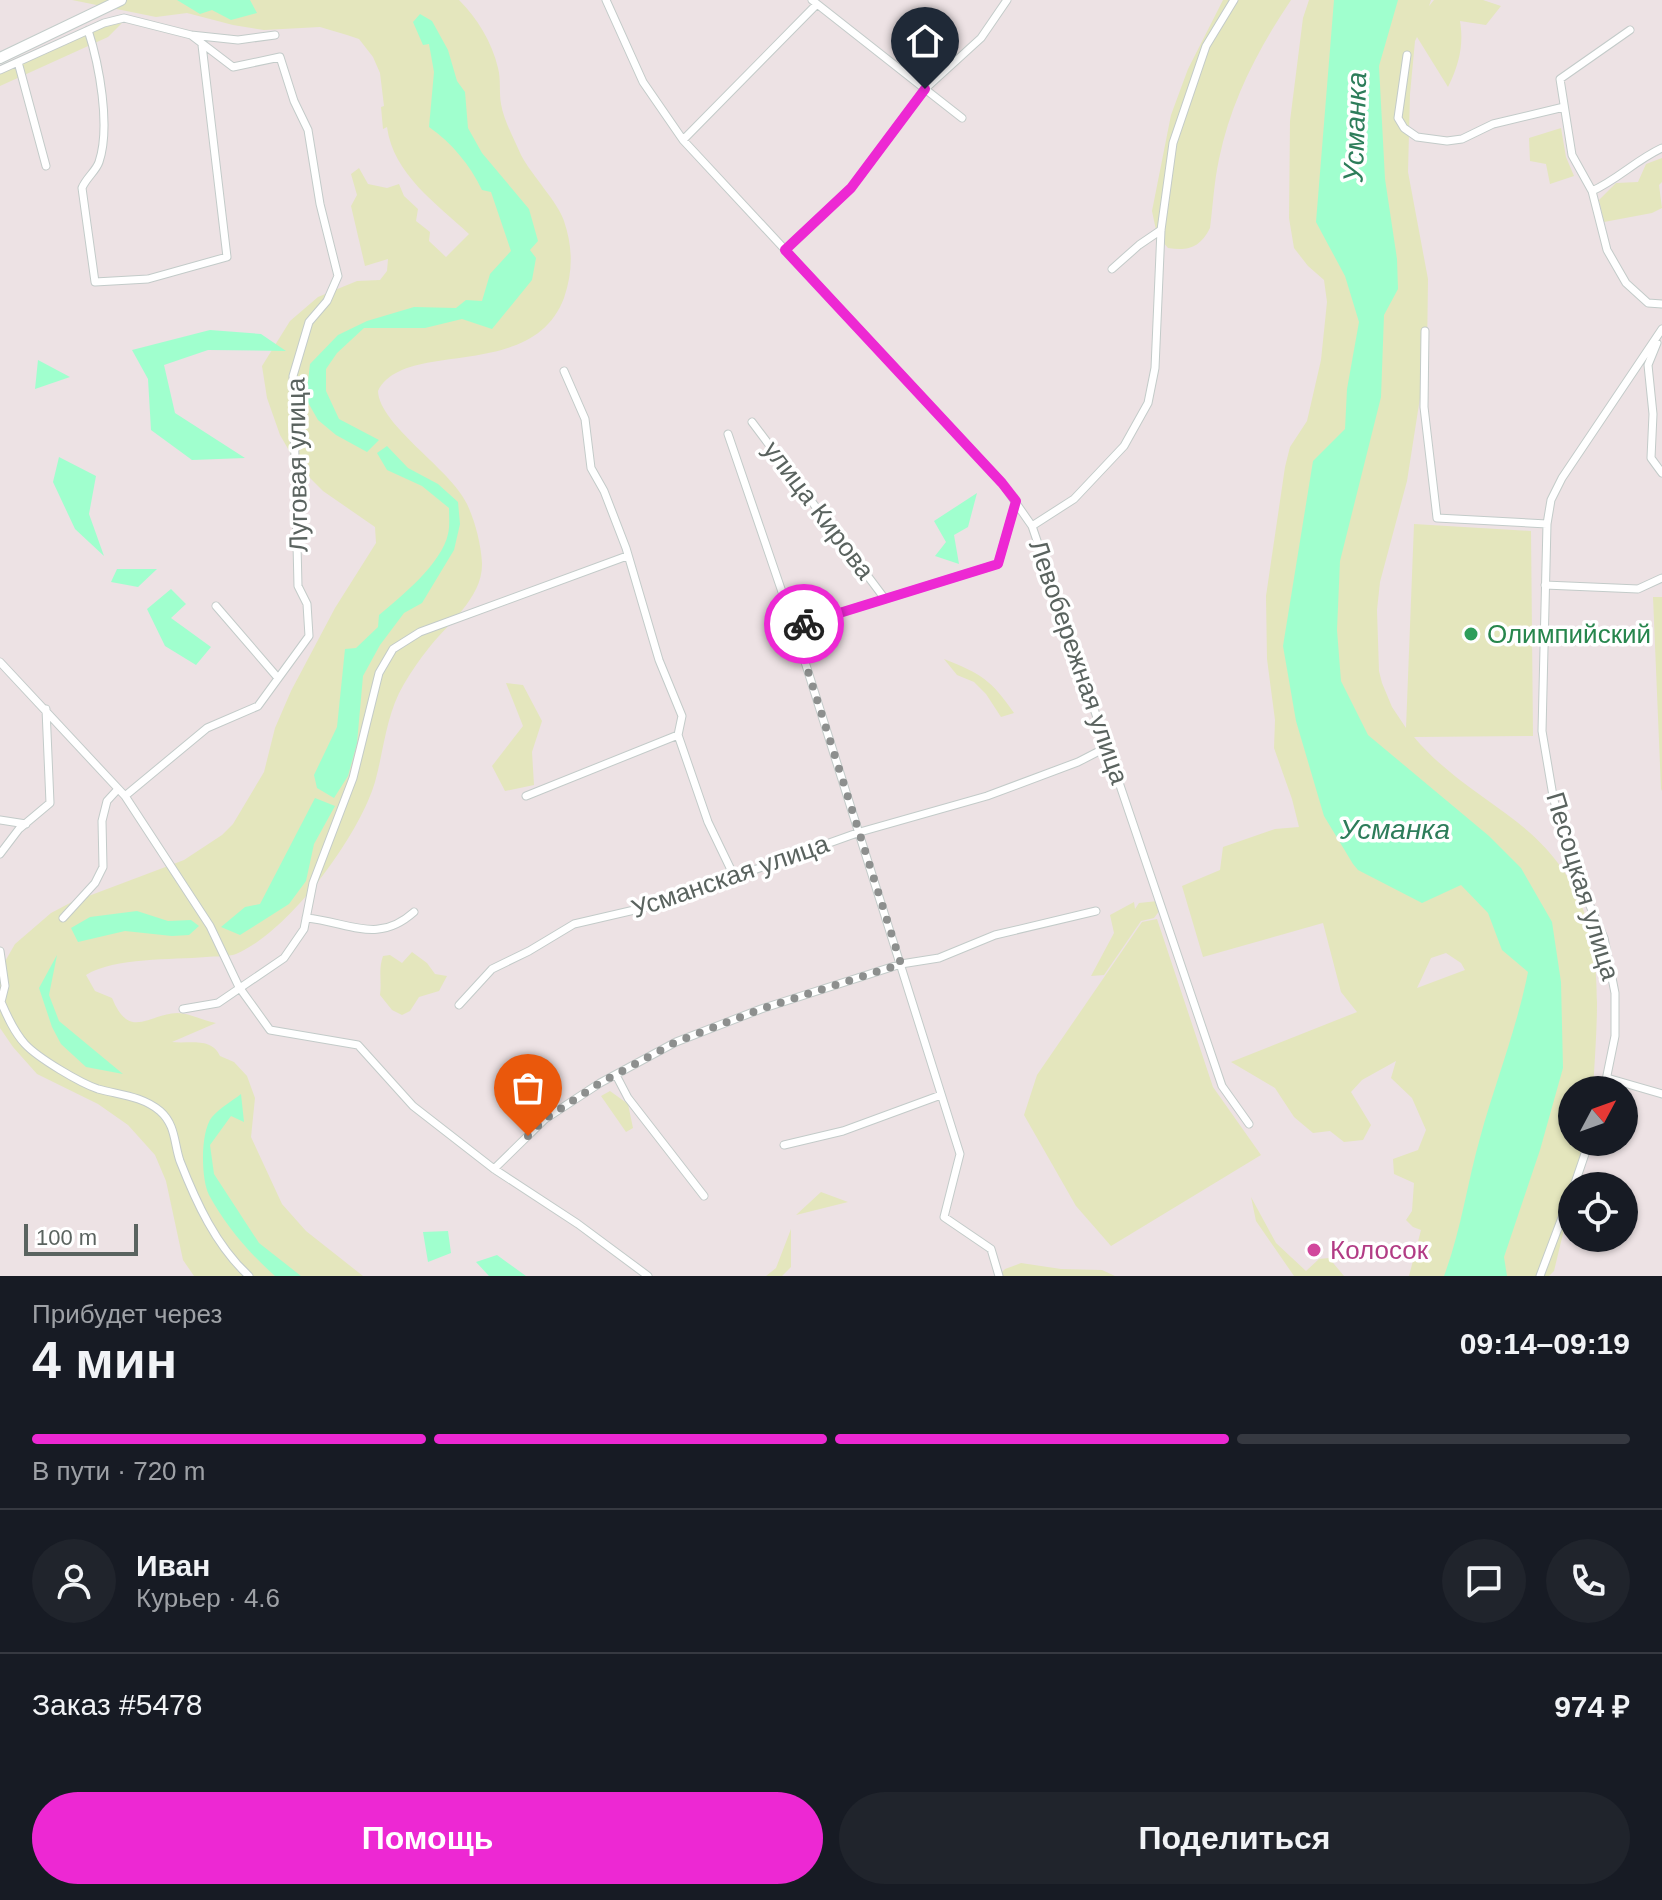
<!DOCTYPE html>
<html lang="ru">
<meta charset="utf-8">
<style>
body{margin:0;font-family:Helvetica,sans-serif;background:#20242c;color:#f1f3f6;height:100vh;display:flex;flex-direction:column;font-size:30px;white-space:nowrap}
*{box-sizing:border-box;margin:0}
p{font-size:26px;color:#9ea1a6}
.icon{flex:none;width:44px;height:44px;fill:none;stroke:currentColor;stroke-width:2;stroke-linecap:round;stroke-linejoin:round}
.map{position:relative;height:1276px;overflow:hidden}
.panel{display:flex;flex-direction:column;background:#171b24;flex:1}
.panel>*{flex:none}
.needle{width:52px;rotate:49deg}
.fabs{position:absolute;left:1558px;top:1076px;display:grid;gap:16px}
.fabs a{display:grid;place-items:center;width:80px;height:80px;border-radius:50%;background:#171b24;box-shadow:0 2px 6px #0004;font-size:40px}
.scale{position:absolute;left:24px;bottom:20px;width:114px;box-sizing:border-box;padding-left:8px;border:4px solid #5a635f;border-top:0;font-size:22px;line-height:28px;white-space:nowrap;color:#5a635f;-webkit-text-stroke:6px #fff;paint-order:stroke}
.pin{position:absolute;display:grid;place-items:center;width:68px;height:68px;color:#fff;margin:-82px -34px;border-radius:50% 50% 50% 0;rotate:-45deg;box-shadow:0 0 8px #0007}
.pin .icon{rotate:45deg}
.courier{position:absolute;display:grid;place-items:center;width:80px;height:80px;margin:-40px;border:6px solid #ed28d3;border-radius:50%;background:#fff;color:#222;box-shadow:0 2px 10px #0007}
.head em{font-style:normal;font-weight:700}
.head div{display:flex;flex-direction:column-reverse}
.head{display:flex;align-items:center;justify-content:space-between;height:136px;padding:0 32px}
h1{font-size:52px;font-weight:700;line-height:60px}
.bar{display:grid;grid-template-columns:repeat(4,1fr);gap:12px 8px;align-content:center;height:96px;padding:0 32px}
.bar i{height:10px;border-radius:6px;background:#363941}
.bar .active{background:#ed28d3}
.bar p{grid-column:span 4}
.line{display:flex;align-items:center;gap:20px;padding:0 32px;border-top:2px solid #363941}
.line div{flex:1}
.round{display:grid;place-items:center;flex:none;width:84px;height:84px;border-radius:42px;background:#20242c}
.button{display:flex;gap:16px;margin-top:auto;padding:16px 32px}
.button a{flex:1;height:92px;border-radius:48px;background:#ed28d3;color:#fff;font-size:32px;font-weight:700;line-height:92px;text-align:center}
.button a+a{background:#20242c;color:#f1f3f6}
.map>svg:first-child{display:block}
.green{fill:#e4e6bd;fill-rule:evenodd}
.water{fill:#a0ffce}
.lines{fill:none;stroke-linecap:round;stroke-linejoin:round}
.street-casing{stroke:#c3cbc9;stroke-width:9}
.secondary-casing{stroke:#c3cdca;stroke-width:12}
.street{stroke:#fff;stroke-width:7}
.secondary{stroke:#fff;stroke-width:10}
.done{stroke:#8d8f8e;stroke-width:8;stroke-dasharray:0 14.4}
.route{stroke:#ed28d3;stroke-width:10}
.leisure-dot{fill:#2e9e5b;stroke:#fff;stroke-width:3}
.hotel-dot{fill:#d1479c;stroke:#fff;stroke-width:3}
.labels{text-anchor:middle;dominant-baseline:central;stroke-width:7;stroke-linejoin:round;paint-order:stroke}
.street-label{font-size:26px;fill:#5a635f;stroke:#fff}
.leisure-label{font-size:26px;fill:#27864d;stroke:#fff;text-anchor:start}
.hotel-label{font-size:26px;fill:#b23c85;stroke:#fff;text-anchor:start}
.water-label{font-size:28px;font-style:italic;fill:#2d7d5a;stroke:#fff}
</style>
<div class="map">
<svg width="1662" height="1276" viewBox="0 0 1662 1276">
<rect width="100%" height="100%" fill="#ede2e4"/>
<path class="green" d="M72,0h387c18,18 33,42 39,68 3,11 1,24 3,36 3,17 13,35 20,51 11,21 36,46 43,66 9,27 9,50 0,77 -32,85 -160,40 -186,93 1,34 73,78 89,113 8,17 14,40 15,59 1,35 -35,61 -54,86 -9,11 -17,23 -24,35 -18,30 -20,66 -29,98 -16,54 -86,150 -139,172 -8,3 -21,2 -30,3 -34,3 -91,0 -120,18l9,16 17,7c18,43 35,16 66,15 11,0 26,8 38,10l-44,19c18,2 39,-5 48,14l14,6 13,14 8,22 -4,39 31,67 24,27 57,45h-169l-11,-16 -17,-79 -11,-26 -27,-30 -30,-21 -61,-30 -24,-27 -13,-19v-58l15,-26 36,-31 19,-10 114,-43 38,-25 11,-11 31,-52 11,-44 16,-37 44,-83 41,-65 -1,-16 -52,-36 -25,-25 -18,-31 -13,-37 -5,-32 28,-45 28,-24 39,-16 23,-1 7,-9 1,-12 -23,7 -14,-60 6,-11 -6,-21 8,-6 9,16 19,4 12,-4 5,12 14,13 -2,12 14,11 -1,9 17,16 23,-23c-32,-30 -76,-60 -82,-107l-4,2 -2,-22 3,-1 -4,-33 -7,-16 -14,-18 -12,-4 -27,-8 -56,3 -31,-5 -46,-12 -31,4z
M1223,0h68c-33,49 -60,101 -72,159 -5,23 -6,46 -9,69 -10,20 -22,23 -42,20l-11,-13 -5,-24 19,-96 17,-46z
M1309,0h122l-2,6 5,-6h49l18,6 -15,19 -26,-4c4,24 -1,44 -12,66l-31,-50 -2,4 -5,53 -2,78 20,107 -1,74 -20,128 -27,101 -3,28 2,61 3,12 10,24 14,21 8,-204 117,7 2,205 -119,1c29,35 68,58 103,85 94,73 82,163 76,268h-21v52h13l-31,129 -5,5h-140l12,-46 -8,-3 -7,-7 6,-9 2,-28 -20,-9 -1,-15 25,-9 8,-20 -14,-32 -21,-20 5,-17 -34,19 -11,12 20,33 -8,15 -19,2 -14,-11 -17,2 -19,-16 -19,-29 -44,-26 126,-50 -16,-20 -18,-69 -120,34 -21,-71 38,-16 3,-23 52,-18 24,-2 -7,-28 -18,-51 1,-28 -8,-61 -1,-63 19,-129 5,-20 17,-26 14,-61 6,-58 -3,-22 -16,-14 -14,-18 -5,-30 1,-97 13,-103zM1446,953l15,10 4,7 -48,18 14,-30z
M122,23l-14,14 -108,49v-12c39,-19 79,-43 122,-51z
M1561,128l5,29 8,19 -24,8 -4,-20 -16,-3 -1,-23z
M1662,158v24l-3,3 3,23 -10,5 -48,9 -5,-22 17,-17 22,-1 8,-18z
M1653,597h9v194l-1,-2z
M944,659c38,15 47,21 70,54l-13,4 -15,-23 -12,-12 -17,-7z
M506,683l17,2 19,36 -10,31 2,33 -29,6 -13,-25 31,-40z
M1158,901l2,9 -6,8 -13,3 -37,54 -13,1 23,-43 -4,-18 24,-13 1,7 4,-6z
M1157,919l56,168 48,68 -150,91 -35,-40 -52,-91 13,-40 105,-153z
M412,952l15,11 8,11 12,2 -8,15 -20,6 -9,14 -8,4 -10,-5 -12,-15c2,-14 -2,-25 3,-39l7,-1 12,8z
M610,1091l18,13 5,24 -7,4 -25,-36z
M821,1192l27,10 -52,13z
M1251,1197l25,46 30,28 13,-12 10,-1 15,18h-50l-38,-55z
M791,1229v38l-9,9h-16l10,-8z
M1021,1263l40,6 41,1 13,6h-117l7,-7z"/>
<path class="water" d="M177,0h73l7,13 -26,7 -19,-10 -12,4z
M1334,0h64l-19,66 6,113 12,80 1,30 -14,26 -3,82 -41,164 -3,69 4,51 27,54 121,101 32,32 31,54 9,60 2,86 -23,82 -36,107 3,19h-63c17,-45 23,-92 36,-138 15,-55 37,-110 48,-166l-26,-22 -14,-37 -27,-28 -39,18 -64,-33 -5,-6 -29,-48 -28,-95 -13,-75 30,-185 32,-32 2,-40 12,-67 -14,-46 -29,-54z
M420,14l12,7 16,29 9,31 8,11 3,36 14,25 47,56 9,32 -8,9 6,8 -4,22 -40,49 -30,-10 -37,9h-61l-27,25 -11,16v22l13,28 40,21 -12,12 -31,-17 -18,-15 -12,-21 4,-35 28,-29 29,-14 47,-14 42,1 10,-8 16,1 8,-27 21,-23 -20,-59 -9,-2c-12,-25 -30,-47 -53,-63l5,-55 -5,-28 -6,1 -10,-23z
M210,330l51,4 25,17 -78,-1 -44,15 11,48 70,45 -53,2 -41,-30 -3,-51 -16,-29z
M38,360l32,17 -35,12z
M387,446l21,22 30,16 20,18 2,22 -6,26 -32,53 -18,10 -24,32 -17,31 -6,67 -9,33 -14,22 -17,-10 -3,-13 23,-48 8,-78 11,-1 22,-21 1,-12c22,-18 63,-52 69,-81 2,-8 1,-18 1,-26l-27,-22 -35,-16 -10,-17z
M59,457l37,19 -7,38 15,42 -29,-27 -22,-47z
M977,493l-9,34 -14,8 5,29 -24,-8 11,-14 -12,-21z
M117,569h40l-19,18 -27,-5z
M171,589l15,15 -15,14 40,29 -15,18 -31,-19 -18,-37z
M315,798l20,8 -21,38 -8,37 -17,23 -49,31 -19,-8 24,-20 15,-3z
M137,911l31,10 23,-1 8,6 -10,9 -17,1 -47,-5 -47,11 -7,-14 19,-11z
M57,955l-8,40 10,26 64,53 -37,-7 -25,-23 -9,-17 -13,-39z
M241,1094l3,28 -13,-6 -21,29 4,29 45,69 42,33h-26c-25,-22 -50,-51 -66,-81 -8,-16 -9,-63 3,-78 8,-9 20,-16 29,-23z
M448,1231l3,22 -23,9 -5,-30z
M497,1255l29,21h-37l-13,-14z"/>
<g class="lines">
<defs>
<path id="street" d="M606,0l37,82 40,58 319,343 30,43
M812,0l113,89 56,-51 26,-38
M1234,0l-28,46 -33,97 -12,87 -6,138 -7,35 -24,43 -50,53 -42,27 190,560 27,38
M88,30c11,34 23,96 11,132 -3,9 -13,16 -17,26l13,94 53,-3 79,-22 -25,-212
M1630,30l-70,49 12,76 20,36 15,59 19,33 22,20 14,1
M191,35l47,5 37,-5
M1407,55l-9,63 6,10 13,9 30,4 15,-2 31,-15 71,-17
M18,62l28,104
M0,70l104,-47 20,-5 67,17 42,32 47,-10 14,44 14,29 12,74 18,72 -11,25 -18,21 -16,54 5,210 9,18 2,32 -51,70 -51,22 -82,68
M683,140l134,-136
M1592,191c25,-11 44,-31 70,-43
M785,250l66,-62 74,-99 37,29
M1112,269l27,-24 22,-15
M1425,331l-1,76 13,111 110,6
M1657,343l-9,22 5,49 -2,44 11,15
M564,371l21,48 6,49 13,23 22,57 33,112 23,56 -4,19
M752,422l133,177
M728,434l66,193 166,527 -16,63 47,32 8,27
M1545,585l93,4 24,-11
M216,606l62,72
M794,627l204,-63 18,-63
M0,662l125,134 85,130 29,61 31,43 88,15 55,61 81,63 84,55 70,52
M526,796l152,-61 30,87 26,54
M0,820l26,4
M0,854l19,-25 31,-26 -4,-94
M63,918l32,-35 8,-16 -1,-46 5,-20 11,-12
M306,918c44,4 71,27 108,-6
M0,951l5,35 -4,16c6,14 13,30 24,42 13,14 55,39 73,45 22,6 44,7 62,22 16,14 14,33 20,50 16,41 36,85 69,115
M459,1005l33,-36 37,-18 45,-27 82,-19 204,-73 127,-36 91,-34 31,-16
M183,1009l35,-6 66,-45 20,-29 9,-46 40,-105 26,-105 14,-24 27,-17 207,-76
M616,1075l12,23 76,98
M1607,1078l55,16
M1604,1090l11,-54v-43l-11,-55 -37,-85 -14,-57 -11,-65 5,-207 4,-24 11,-22 100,-149
M784,1145l59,-14 98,-36
M494,1169l51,-50 55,-36 76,-41 85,-33 140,-45 38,-6 56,-23 101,-24
M1574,1186l15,-44
M1540,1276l32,-85"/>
<path id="secondary" d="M0,58l121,-58"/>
</defs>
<use href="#street" class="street-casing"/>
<use href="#secondary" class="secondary-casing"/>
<use href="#street" class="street"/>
<use href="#secondary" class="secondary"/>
</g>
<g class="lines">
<path class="done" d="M528,1136l17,-17 55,-36 76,-41 85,-33 140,-45 -107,-337 10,-3"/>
<path class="route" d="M804,624l194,-60 18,-63 -14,-18 -217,-233 66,-62 74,-99"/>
</g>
<circle class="leisure-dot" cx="1471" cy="634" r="8"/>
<circle class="hotel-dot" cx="1314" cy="1250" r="8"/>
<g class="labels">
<g class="street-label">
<text transform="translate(297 465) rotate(-91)">Луговая улица</text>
<text transform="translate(819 510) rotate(53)">улица Кирова</text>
<text transform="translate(1079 662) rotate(71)">Левобережная улица</text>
<text transform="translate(730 876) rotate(-19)">Усманская улица</text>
<text transform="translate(1583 886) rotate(73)">Песоцкая улица</text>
</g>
<g class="leisure-label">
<text x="1487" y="634">Олимпийский</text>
</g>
<g class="hotel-label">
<text x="1330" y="1250">Колосок</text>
</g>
<g class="water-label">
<text transform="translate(1355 127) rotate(-88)">Усманка</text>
<text x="1395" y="829">Усманка</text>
</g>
</g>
</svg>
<div class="fabs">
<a><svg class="needle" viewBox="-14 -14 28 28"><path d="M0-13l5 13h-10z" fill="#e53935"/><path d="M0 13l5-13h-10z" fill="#9ea1a6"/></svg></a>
<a><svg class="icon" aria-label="locate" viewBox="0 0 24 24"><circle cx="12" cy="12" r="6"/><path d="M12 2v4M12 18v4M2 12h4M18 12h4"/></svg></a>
</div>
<div class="scale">100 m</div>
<div class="pin" style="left:528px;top:1136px;background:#ea580c"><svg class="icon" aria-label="bag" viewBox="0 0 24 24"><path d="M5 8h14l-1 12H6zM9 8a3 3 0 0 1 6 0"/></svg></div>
<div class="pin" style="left:925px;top:89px;background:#1f2937"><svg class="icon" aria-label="home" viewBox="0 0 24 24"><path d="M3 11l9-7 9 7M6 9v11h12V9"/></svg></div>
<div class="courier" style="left:804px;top:624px"><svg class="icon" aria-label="bike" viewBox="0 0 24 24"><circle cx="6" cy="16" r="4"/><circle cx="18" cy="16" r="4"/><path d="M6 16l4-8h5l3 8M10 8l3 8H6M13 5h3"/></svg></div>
</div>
<section class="panel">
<div class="head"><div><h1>4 мин</h1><p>Прибудет через</p></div><em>09:14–09:19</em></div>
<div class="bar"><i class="active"></i><i class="active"></i><i class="active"></i><i></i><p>В пути · 720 m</p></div>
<div class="line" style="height:144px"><a class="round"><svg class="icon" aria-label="person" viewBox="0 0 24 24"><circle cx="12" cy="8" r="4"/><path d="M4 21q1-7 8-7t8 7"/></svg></a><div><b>Иван</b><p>Курьер · 4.6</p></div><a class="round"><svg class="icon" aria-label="chat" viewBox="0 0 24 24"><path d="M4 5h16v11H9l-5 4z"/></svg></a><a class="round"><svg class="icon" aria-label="phone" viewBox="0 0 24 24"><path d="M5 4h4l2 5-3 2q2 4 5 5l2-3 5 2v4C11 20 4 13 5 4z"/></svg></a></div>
<div class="line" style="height:104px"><div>Заказ #5478</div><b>974 ₽</b></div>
<div class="button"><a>Помощь</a><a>Поделиться</a></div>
</section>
